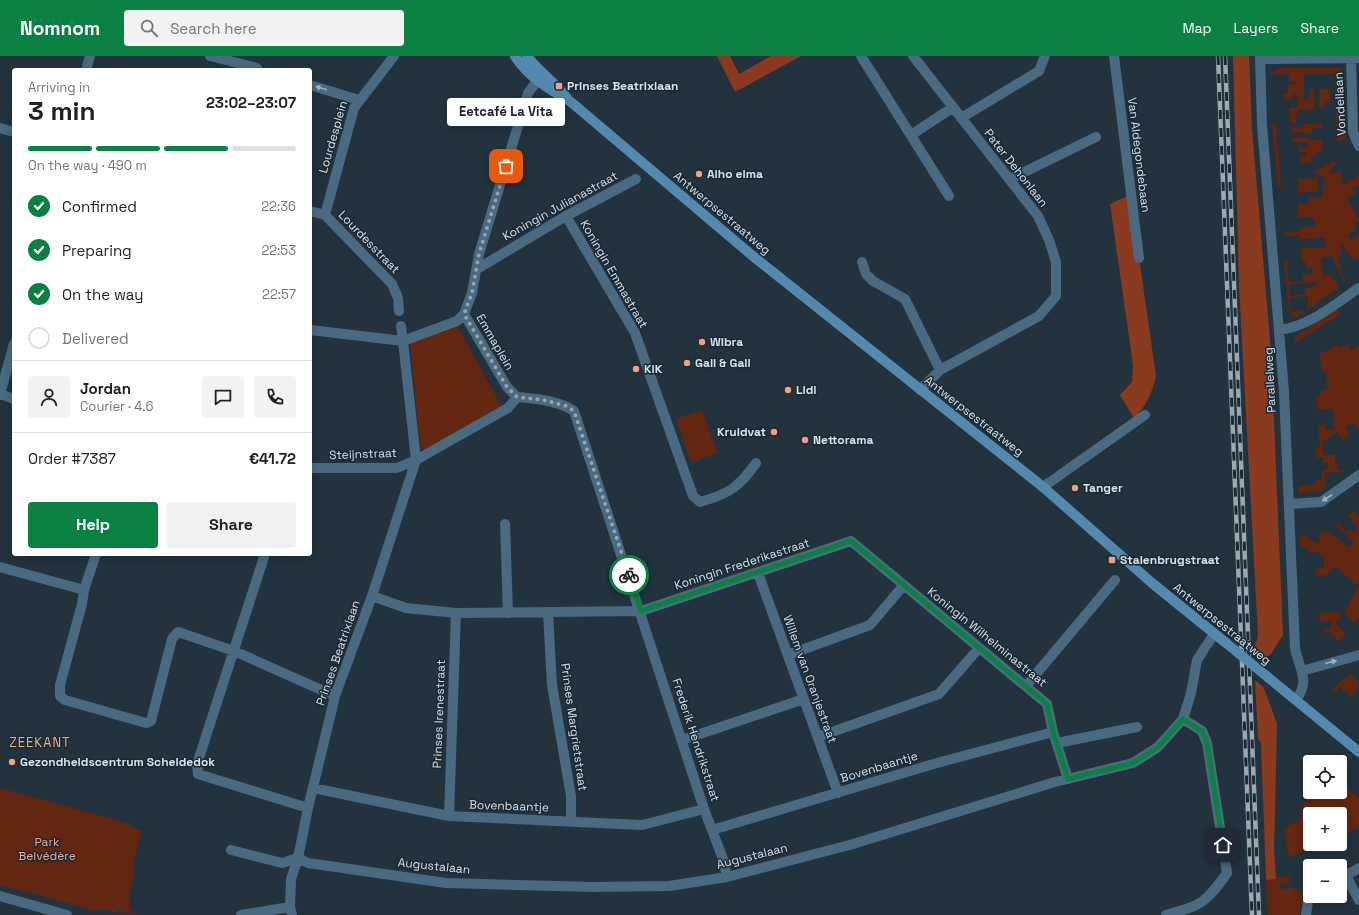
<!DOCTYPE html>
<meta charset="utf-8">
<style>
body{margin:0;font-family:"Space Grotesk",sans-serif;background:#f2f2f2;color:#202124;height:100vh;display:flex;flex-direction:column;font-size:15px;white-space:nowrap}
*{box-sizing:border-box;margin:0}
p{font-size:13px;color:#757577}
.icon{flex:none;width:22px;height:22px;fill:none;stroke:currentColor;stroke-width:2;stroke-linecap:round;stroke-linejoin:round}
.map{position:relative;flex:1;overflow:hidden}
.drawer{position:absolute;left:12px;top:12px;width:300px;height:488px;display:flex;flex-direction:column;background:#fff;border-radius:4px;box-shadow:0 2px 10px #0003}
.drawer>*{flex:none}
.controls{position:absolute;left:1303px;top:699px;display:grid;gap:8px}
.controls a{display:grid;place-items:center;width:44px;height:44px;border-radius:4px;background:#fff;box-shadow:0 2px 10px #0003;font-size:20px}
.pin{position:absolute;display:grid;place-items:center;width:34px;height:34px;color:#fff;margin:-17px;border-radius:8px;box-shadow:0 2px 6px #0006}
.courier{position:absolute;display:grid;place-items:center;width:40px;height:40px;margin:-20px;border:3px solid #0b8043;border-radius:50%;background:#fff;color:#222;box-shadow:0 1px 5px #0007}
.bubble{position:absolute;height:28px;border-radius:4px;background:#fff;box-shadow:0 2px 10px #0003;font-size:13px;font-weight:600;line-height:28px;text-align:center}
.headline em{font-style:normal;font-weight:600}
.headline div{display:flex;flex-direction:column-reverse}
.headline{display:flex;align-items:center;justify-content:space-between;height:68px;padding:0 16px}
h1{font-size:26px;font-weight:600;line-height:30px}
.bar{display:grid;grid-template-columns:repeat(4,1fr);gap:6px 4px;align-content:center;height:48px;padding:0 16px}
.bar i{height:5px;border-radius:3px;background:#e0e0e0}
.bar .on{background:#0b8043}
.bar p{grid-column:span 4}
.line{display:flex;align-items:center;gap:10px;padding:0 16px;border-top:1px solid #e0e0e0}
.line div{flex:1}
.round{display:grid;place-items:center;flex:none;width:42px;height:42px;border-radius:4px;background:#f2f2f2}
ol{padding:0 16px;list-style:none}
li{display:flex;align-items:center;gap:12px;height:44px}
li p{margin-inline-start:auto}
li .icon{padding:4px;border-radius:50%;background:#0b8043;color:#fff;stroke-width:4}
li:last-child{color:#757577}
li i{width:22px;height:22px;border:2px solid #e0e0e0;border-radius:50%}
.primary-button{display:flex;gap:8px;margin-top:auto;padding:8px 16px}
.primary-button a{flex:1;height:46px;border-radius:4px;background:#0b8043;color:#fff;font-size:16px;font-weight:600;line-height:46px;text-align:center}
.primary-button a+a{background:#f2f2f2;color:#202124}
header{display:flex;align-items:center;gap:24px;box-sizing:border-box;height:56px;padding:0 20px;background:#0b8043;color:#fff}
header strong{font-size:19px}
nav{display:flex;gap:22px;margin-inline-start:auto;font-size:14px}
.search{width:280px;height:36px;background:#f2f2f2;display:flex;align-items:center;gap:10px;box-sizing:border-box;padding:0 14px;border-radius:4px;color:#757577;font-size:15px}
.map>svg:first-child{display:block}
.green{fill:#632610;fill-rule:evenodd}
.forest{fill:#8a3b1f}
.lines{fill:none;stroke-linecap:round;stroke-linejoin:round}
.street{stroke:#496a80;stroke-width:10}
.secondary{stroke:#5389ac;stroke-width:10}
.rail-casing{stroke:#9ca9b1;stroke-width:4.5}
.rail{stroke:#182934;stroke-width:3;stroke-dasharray:9;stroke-linecap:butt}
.secondary-bridge{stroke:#5389ac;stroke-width:10}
.oneway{fill:#9fb3c0}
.done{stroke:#98a5ae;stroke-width:4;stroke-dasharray:0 7.2}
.route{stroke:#0b8043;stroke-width:5}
.poi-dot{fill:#f39f83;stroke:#182934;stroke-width:1.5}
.labels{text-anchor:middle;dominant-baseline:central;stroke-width:3;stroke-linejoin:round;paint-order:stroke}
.poi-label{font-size:12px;font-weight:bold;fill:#d8e3ea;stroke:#182934;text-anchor:start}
.street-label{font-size:12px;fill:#d8e3ea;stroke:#182934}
.park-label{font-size:12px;fill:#f1ad95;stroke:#182934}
.neighbourhood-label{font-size:13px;letter-spacing:1px;fill:#f8aa8f;stroke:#182934}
</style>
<header>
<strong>Nomnom</strong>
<div class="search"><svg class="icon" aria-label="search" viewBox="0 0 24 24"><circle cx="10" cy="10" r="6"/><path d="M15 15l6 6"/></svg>Search here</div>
<nav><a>Map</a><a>Layers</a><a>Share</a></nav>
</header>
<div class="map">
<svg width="1359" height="859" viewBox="0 0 1359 859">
<rect width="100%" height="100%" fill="#22333e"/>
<path class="green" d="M1279,12h62l1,31h-6l-1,-25h-31v25h5v-10h5l1,20 -16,1v3h-3v10h-6l-1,-15h9v-14h-5v5h-10v-5h5v-10h8v-3h-7v-7h-21z
M1320,33h10l1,13h-6v6h-6z
M1336,57h7l1,20 3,5 -10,5z
M1322,67v5h-10v6h-7l-1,-2 -12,1 -1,-5 11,-1 2,-3z
M1272,68h4l5,62h-3z
M1305,81l7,3h10l1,10 -11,7 1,5 -13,1 -1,-6 8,-1 -1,-4 -7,1 -1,-5 10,-1 -1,-5 -14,1 -1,-5z
M1334,105l2,4 -7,5 2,4 8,-4 5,8 -4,2 3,5 16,-10v10l-7,4 3,5 -8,5 11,18h1v4l-5,4 3,4 -9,6 3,5 8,-5v24l-7,1 -10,-16 -3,2 3,9 -5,3 5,9 -3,2 7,12 -2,1 -13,-27 -4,1 1,12 -1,-11h-6l2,19 7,-2 9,14 -43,29h-3l-4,-5 -5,-51h3l2,21 14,-1v-6l10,-2v-4l-7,-1v-7h-4l-1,-13 24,-1v-9l-25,1v-4l-15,1v-3l14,-2v-4l17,-1 -4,-9 -14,1v-14l11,-1v-5l14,-2v-12l2,-1 -3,-8 -5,2 -2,-6 10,-6v-3l2,3zM1317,226v4l-12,3v5l-15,2 -1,-12zM1308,240l-1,14 -16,2 -1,-14z
M1317,122l2,13 -22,2 1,-14z
M1337,253l4,5 -46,29v-6z
M457,269l44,80 -3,4 -74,41 -4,-5 -10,-102z
M1337,288l3,4 7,-4 4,6 8,-5v84l-1,1 -6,-7 -7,5 5,7 -7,5 -6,-8 -14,10v13h12v10h2l1,5h6v2l-19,1v13l-8,6 -19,1v-7l18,-1v-5h6v-10l6,-1v-6h-5v-6l-7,1 -1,-10 5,-1 -2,-22 7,-1 1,6 8,-1 -1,-20h-16l-1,-14h5v-5l6,-1 -1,-18h-5l-1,-19h5z
M702,354l16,43 -27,10 -15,-44z
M1355,455l4,5v66l-3,3 -21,-19 -8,9 -11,1 -1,-7 9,-1v-11l-7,-5h-8l-1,-5 -7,1 -1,-10 3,-4 14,10 3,-4 -2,-2 5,-7 3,2 2,-2 21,17 5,-6 -19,-16 4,-3 7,9 5,-2 3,3 4,-4 -10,-13z
M1359,530v33l-6,4 -9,-10z
M1338,556l4,3 -7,8 11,11 -6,6h-4v-3l-4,1v-6l-10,1v-4h9v-8l-11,1 -1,-9z
M1350,617l9,11 -2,2 2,5 -2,-1 -5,7 -12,-10 -5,6 -3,-3z
M1340,726l19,16v30l-19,8v-22h-30v30h11l-31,13 -3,-8 -3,-20 23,-14 -5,-9 12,-14h26z
M0,732l130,36v3l12,4 -8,28 -2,30h-2l-1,19 8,6 -14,-1 -2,-3h-4l2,3 -9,-1v-2c-8,0 -15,0 -22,2l1,-3 -4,-1 -2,3 -1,-4 -82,-22z
M1289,820v6l-10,3 2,5 9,-3 16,8 -5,9 -1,11h-32l-2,-35z"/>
<path class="forest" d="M717,0h13l9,18 32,-18h30l-66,36z
M1233,0h16l3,73 19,223 12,283 -12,19 -7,6 -10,-8 4,-17 -19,-349z
M1130,139l26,181c-4,16 -9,30 -22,42l-14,-23 12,-13 1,-17 -23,-161z
M1255,624l9,8 13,36 -3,125 2,30 -10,1 -5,-138 -3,-3z"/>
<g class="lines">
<path class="street" d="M210,0l47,12
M861,0l88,140
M913,0l125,160 11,24 7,22v34l-17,20 -99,54 -20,20
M1114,0l25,202
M1260,0l2,69 22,267 11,256c4,22 16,31 1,52
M1351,2l2,74 6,14
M1260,3l99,-1
M86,14l4,-14
M310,29l49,15
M961,62l78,-47 6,-15
M0,72l14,4
M911,79l41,-27
M1010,123l86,-42
M310,155l15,4 29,-107 40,-52
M325,159l67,69 6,14 1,13
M566,160l69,117 58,163 7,6c29,-8 39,-15 56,-39
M862,206l4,12 7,7 32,18 35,71
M477,213l89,-53 70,-37
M310,274l93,11 -2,-15
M1279,274c30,-3 56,-26 80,-42
M0,338l14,5
M0,339l14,-52
M517,341c19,2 40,3 57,14l130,398 19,50 4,18
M310,412h87l19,-8 92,-52 9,-11 -10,-10 -43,-73
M1043,431l102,-72
M1289,448l32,-2 38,-27
M505,468l3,89
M96,498l-12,36 -2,14 -22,81v11l5,4 81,23 5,-2 21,-82 6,-7 56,19 101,45
M265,498l-68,210 1,10 110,34
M0,511l84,23
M758,517l80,220
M372,540l34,12 50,5 185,-2 210,-70 196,163 6,28 15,47
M548,557l4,72 19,111v25
M788,599l82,-30 34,-40
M1302,615l57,-16
M1026,630l89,-106
M818,681l121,-43 40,-46
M682,684l122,-41
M1057,687l80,-16
M313,732l136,28 193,9 62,-16
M449,760l7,-203
M712,774l225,-67 116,-31
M231,794l51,13 16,-5
M298,802l10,5 138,20 146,4 77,-1 58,-9 126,-33 202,-62 78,-19 25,-16 25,-28 8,-26 6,-33 17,-26
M1346,820l13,24
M1340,823l19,-11
M0,840l67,19
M241,859l49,-8
M292,859l-2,-8 1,-28 7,-21 10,-50 27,-112 37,-100 44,-136 -13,-119 54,-20 7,-7 8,-21 7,-39 49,-161 14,-19
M1166,859c36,-10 39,-11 61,-42l-20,-130 -5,-12 -19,-12
M1306,859l2,-14 3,-5"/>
<path class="secondary" d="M515,0c13,21 35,34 56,46l183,155 289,230 109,96 74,60
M527,0c11,15 28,26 40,42
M1264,618l95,78"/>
<defs>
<path id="rail" d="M1218,0l34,859
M1225,0l34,859"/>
</defs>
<use href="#rail" class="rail-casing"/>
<use href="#rail" class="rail"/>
<path class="secondary-bridge" d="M1226,587l38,31"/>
</g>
<defs><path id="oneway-solid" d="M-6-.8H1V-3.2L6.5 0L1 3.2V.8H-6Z"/></defs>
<g class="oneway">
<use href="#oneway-solid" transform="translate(321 32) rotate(-163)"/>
<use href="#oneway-solid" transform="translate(1327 442) rotate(147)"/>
<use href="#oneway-solid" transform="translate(1331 606) rotate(-14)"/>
</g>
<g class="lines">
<path class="done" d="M506,110l-27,88 -7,39 -8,21 43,73 10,10 27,3 22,6 8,5 55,164"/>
<path class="route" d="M629,519l12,36 210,-70 196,163 6,28 15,47 65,-16 25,-16 25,-28 19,12 5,12 16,102"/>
</g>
<g class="poi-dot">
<rect x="555" y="26" width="8" height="8" rx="2"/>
<circle cx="699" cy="118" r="4"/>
<circle cx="702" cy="286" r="4"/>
<circle cx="687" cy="307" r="4"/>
<circle cx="636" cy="313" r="4"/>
<circle cx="788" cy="334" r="4"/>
<circle cx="774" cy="376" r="4"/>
<circle cx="805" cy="384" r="4"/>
<circle cx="1075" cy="432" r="4"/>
<rect x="1108" y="500" width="8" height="8" rx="2"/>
<circle cx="12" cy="706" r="4"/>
</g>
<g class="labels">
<g class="poi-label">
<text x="567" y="30">Prinses Beatrixlaan</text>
<text x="707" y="118">Alho eima</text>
<text x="710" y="286">Wibra</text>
<text x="695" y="307">Gall &amp; Gall</text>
<text x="644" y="313">KiK</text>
<text x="796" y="334">Lidl</text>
<text x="766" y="376" text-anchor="end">Kruidvat</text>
<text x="813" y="384">Nettorama</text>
<text x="1083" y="432">Tanger</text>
<text x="1120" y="504">Stalenbrugstraat</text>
<text x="20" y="706">Gezondheidscentrum Scheldedok</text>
</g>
<g class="street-label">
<text transform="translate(1340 48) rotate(-93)">Vondellaan</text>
<text transform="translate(333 81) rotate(-74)">Lourdesplein</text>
<text transform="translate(1139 99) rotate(83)">Van Aldegondebaan</text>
<text transform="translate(1016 112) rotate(52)">Pater Dehonlaan</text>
<text transform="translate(560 150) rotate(-29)">Koningin Julianastraat</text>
<text transform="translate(722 157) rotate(40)">Antwerpsestraatweg</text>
<text transform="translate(369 186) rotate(46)">Lourdesstraat</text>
<text transform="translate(614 218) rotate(60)">Koningin Emmastraat</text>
<text transform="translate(495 286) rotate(60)">Emmaplein</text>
<text transform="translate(1270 324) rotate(-93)">Parallelweg</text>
<text transform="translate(974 360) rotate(38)">Antwerpsestraatweg</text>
<text transform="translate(363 398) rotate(-2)">Steijnstraat</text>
<text transform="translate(742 508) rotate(-18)">Koningin Frederikastraat</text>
<text transform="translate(1222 568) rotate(39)">Antwerpsestraatweg</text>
<text transform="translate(987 581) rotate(39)">Koningin Wilhelminastraat</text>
<text transform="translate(338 597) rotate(-71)">Prinses Beatrixlaan</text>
<text transform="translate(810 623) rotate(70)">Willem van Oranjestraat</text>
<text transform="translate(439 658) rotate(-88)">Prinses Irenestraat</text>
<text transform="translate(574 671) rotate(82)">Prinses Margrietstraat</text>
<text transform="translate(696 684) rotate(72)">Frederik Hendrikstraat</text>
<text transform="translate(879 711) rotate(-17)">Bovenbaantje</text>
<text transform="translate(509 750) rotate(2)">Bovenbaantje</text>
<text transform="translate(752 800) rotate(-14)">Augustalaan</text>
<text transform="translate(434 810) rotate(6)">Augustalaan</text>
</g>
<g class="park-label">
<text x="47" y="786">Park<tspan x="47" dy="14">Belvédère</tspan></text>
</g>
<g class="neighbourhood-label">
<text x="40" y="686">ZEEKANT</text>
</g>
</g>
</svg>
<div class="controls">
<a><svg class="icon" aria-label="locate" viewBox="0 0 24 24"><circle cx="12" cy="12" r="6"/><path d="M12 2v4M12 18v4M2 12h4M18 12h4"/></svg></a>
<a>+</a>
<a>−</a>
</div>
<div class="pin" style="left:506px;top:110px;background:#ea580c"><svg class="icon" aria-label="bag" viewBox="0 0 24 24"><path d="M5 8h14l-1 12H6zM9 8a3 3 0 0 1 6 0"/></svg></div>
<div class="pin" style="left:1223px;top:789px;background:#1f2937"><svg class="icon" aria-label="home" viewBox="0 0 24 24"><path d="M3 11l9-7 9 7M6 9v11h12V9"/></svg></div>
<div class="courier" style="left:629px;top:519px"><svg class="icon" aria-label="bike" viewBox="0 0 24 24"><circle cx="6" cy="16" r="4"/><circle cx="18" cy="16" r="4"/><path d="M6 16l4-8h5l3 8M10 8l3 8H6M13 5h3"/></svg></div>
<div class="bubble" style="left:447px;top:42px;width:118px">Eetcafé La Vita</div>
<section class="drawer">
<div class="headline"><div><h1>3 min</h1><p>Arriving in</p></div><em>23:02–23:07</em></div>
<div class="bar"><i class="on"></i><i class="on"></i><i class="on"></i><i></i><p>On the way · 490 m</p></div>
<ol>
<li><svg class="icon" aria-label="check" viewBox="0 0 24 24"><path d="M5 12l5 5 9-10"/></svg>Confirmed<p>22:36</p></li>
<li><svg class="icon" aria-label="check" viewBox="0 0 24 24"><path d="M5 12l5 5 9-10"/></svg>Preparing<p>22:53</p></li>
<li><svg class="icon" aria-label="check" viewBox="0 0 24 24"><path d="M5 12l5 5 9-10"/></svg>On the way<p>22:57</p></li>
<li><i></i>Delivered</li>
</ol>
<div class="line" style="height:72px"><a class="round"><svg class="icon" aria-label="person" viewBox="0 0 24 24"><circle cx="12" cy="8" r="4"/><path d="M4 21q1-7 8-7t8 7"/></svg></a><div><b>Jordan</b><p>Courier · 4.6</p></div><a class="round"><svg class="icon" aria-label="chat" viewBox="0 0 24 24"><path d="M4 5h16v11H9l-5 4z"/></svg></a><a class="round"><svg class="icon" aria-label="phone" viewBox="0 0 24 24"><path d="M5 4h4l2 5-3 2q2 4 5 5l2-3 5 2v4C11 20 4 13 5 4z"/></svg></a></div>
<div class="line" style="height:52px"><div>Order #7387</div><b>€41.72</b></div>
<div class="primary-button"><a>Help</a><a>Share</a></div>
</section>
</div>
